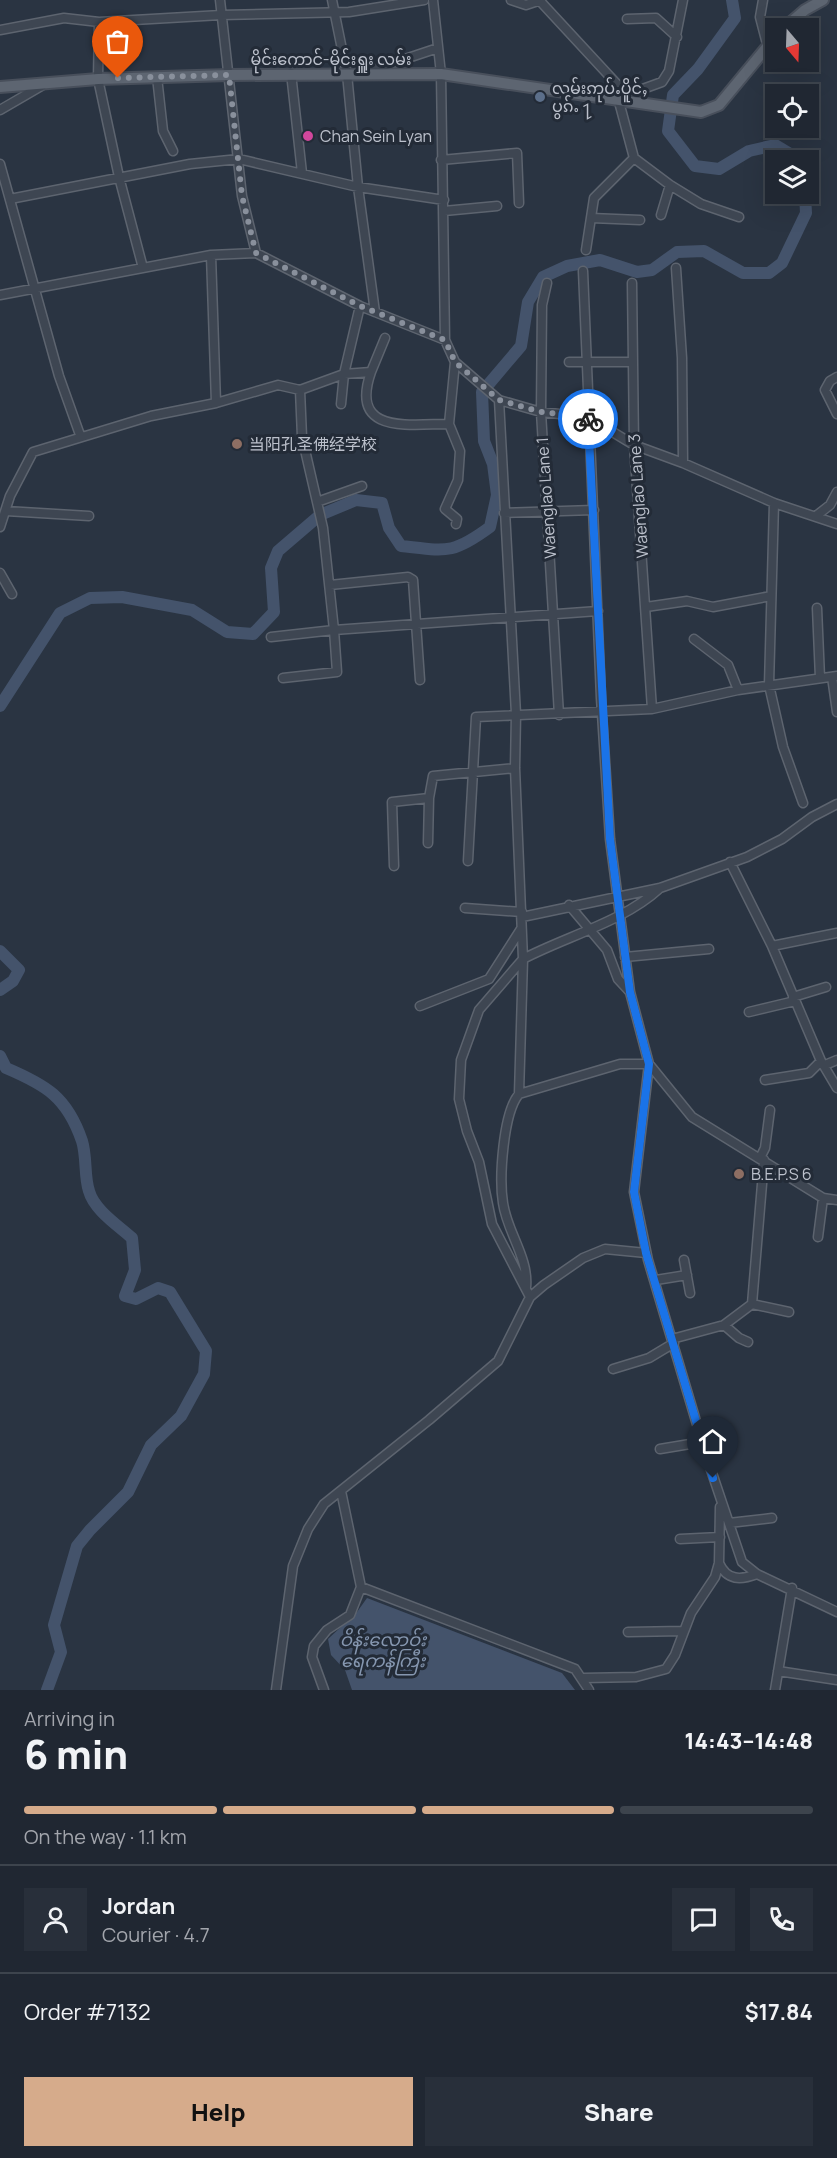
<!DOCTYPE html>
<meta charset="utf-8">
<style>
body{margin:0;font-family:Manrope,"Noto Sans SC","Noto Sans Myanmar",sans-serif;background:#282f3a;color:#f1f3f6;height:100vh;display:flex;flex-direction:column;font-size:22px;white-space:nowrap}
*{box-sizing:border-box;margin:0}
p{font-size:20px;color:#a2a5ac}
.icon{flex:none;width:33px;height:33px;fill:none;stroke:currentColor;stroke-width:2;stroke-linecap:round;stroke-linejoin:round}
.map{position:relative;height:1690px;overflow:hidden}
.details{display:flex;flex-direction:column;background:#202732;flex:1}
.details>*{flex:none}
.needle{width:39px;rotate:161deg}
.fabs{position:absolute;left:765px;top:18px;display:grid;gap:12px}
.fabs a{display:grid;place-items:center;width:54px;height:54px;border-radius:0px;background:#202732;box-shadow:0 6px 24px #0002,0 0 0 2px #3d444d;font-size:30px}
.pin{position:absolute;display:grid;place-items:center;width:51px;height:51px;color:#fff;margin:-62px -26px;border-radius:50% 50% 50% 0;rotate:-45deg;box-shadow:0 0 6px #0007}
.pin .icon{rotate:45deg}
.courier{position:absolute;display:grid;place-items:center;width:60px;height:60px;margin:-30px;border:4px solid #1a73e8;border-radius:50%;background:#fff;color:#222;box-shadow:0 2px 8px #0007}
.head em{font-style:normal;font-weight:800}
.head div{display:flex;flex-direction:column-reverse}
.head{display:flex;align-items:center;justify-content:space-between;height:102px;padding:0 24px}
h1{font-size:39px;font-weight:800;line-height:45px}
.bar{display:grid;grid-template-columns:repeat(4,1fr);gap:9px 6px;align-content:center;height:72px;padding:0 24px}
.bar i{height:8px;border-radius:4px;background:#3d444d}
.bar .on{background:#d6ab8b}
.bar p{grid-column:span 4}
.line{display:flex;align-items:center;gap:15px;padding:0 24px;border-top:2px solid #3d444d}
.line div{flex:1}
.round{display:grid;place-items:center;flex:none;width:63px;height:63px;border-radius:0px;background:#282f3a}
.primary-button{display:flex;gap:12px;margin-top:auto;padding:12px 24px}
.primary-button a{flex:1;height:69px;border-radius:0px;background:#d6ab8b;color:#111;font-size:24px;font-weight:800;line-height:69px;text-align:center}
.primary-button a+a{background:#282f3a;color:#f1f3f6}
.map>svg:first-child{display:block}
.water{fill:#44536b}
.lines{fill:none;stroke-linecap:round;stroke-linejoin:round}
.river{stroke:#44536b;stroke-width:12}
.minor-casing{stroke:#5d646f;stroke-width:11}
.major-casing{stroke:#484f5b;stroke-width:14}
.minor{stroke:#3e4652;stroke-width:8}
.major{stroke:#5d6571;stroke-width:10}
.done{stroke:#89909c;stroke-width:6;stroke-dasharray:0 10.8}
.route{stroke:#1a73e8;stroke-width:8}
.service-dot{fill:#5c6f8a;stroke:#232b37;stroke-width:2}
.hotel-dot{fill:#d1479c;stroke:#232b37;stroke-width:2}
.education-dot{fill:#8d6e63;stroke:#232b37;stroke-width:2}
.labels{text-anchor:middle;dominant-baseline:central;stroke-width:6;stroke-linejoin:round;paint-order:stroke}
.street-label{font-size:16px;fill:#bcc1cc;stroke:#232b37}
.poi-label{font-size:16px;fill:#bcc1cc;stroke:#232b37;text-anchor:start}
.water-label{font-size:18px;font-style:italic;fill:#8697b0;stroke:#232b37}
</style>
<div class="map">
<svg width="837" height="1690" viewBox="0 0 837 1690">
<rect width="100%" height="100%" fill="#2a3442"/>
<path class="water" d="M367,1598l195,75 13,17h-223l-7,-20 -14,-15 -3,-16 29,-27z"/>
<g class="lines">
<path class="river" d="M732,0l3,18 -37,51 -25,26 -5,36 27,35 24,3 30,-18 26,-6 25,15
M0,706l60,-93 30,-15 32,-1 70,13 35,22 26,2 21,-22 -3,-44 7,-17 42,-36 36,-15 26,3 7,25 12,18c45,5 51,9 89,-19l7,-32 -4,-31 -9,-23 -2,-49 39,-46 7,-44 15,-25 24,-11 33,-6 37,12 15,-2 25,-18 27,-1 39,22h26l13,-10 24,-50 -1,-19
M0,951l19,19 -6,11 -13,9
M0,1056l6,12c40,17 61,29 76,73 5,16 2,35 7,50 5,19 30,35 43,47l3,32 -10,26 11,3 22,-11 12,4 36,59 -2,23 -23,42 -30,29 -23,47 -38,38 -13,16 -23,79 7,27 -14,38"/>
<defs>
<path id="minor" d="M220,0l22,196 14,57
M332,0l15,74 11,113 17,125
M433,0l8,74 4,266 10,22 44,38 42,12 47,5 46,28 49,18 91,40 63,21
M511,0l15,5 15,-5
M683,0l-14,71 -7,11 -44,16 16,60 36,27 31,19 38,13
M763,0l-3,17 7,27
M540,1l87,94
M627,19l29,-1 21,19
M99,22l-1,57 21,98 24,91
M0,30l64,-12 35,4 122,-7 128,-3 75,-12
M366,72l72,-24
M291,73l11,100
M157,77l6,54 10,20
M0,110l43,-25
M441,160l76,-7 2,50
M0,164l59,212 21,59
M10,199l180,-35 49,-5 119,28 86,13
M444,211l53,-5
M661,215l9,-30
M591,218l49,2
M586,250l8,-52 40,-40
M211,255l5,148 62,-18 22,5 2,47 15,65 45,-16
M676,268l6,90 1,105
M583,271l18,427 9,141 20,153 19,72 -15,128 14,68 59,198 35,104 15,12 80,38
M547,283l-5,22 -1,107 18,303
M632,283l2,162 18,264
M0,295l211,-40 45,-2 104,53 85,34
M569,362h64
M371,372l14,-34
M837,377l-7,4 -5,9 12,24
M300,390l44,-16 27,-2c-22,63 38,52 78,52l6,-62
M499,400l17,314 -1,54 8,191 -44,51 -18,50 -2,39 8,32 12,31 13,62 38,73
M341,404l3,-30 16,-68
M449,424l11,27 -2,29 -13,29 12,10 -1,5
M317,502l6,26 11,102 264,-19
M774,503l-5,182 14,62 20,56
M6,511l83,5
M504,513l90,-3
M816,516l14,-11 7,-13
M0,527l10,-31 23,-44 118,-36 65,-13
M0,573l12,21
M330,585l78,-8 5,3 7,100
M646,607l41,-6 26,6 58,-11
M817,608l3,70
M271,637l63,-7 3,42 -54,6
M694,639l34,26 10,25
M832,677l5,35
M428,843l1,-45
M468,861l8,-144 176,-8 86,-19 99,-14
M730,862l42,84 49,115 16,27
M394,866l-2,-64 37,-4 4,-22 82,-8
M660,888c-37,34 -93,48 -137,71l-4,135 101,-30h29l43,53 131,81 14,2
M569,905l38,45 11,29 12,13
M465,908l57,4
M522,917l138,-29 87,-31 35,-18 30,-22 25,-13
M772,946l65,-13
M625,957l84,-8
M793,997l33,-10
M420,1006l69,-27 32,-50
M749,1012l46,-11
M825,1065l12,-5
M765,1080l44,-7 12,-12
M519,1094c-16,19 -20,84 -16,109 4,29 26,55 23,84
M760,1158l5,-10 5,-38
M818,1237l5,-39
M684,1260l6,33
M656,1280l31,-5
M752,1304l37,8
M724,1325l15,13 9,4
M672,1339l52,-14 28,-21 12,-144
M613,1369l36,-11 25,-15
M660,1449l42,-7
M729,1523l43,-5
M680,1539l40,-2
M719,1563c8,18 22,17 38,11
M361,1587l214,82 14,21
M628,1632l55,-1
M778,1671l59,9
M584,1678l52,-1 30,-8 9,-14 16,-42 24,-36 4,-14 1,-56
M276,1690l17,-124 15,-37 16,-25 105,-84 69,-59 32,-64 14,-12 39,-27 22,-9 41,4
M324,1690l-12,-33 2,-11 13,-16 23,-15 11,-28 -20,-96
M775,1690l17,-102"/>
<path id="major" d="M784,28l21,-18 18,-10
M0,87l98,-8 131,-4 212,-1 260,38 18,-7 57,-69"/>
</defs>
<use href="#minor" class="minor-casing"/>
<use href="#major" class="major-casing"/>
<use href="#minor" class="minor"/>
<use href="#major" class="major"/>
</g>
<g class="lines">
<path class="done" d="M118,78l111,-3 13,121 14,57 104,53 85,34 10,22 44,38 42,12 47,5v2"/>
<path class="route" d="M588,419l22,420 20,153 19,72 -15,128 12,61 67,225"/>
</g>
<circle class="service-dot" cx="540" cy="97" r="6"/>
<circle class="hotel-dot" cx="308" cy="136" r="6"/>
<g class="education-dot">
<circle cx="237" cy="444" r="6"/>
<circle cx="739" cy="1174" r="6"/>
</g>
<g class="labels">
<g class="street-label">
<text x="331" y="59">မိုင်းကောင်-မိုင်းရှူး လမ်း</text>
<text transform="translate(638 496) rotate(-94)">Waenglao Lane 3</text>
<text transform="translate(546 498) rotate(-94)">Waenglao Lane 1</text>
</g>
<g class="poi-label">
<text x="552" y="88">လုမ်းဢုပ်ႉပိူင်ႇ<tspan x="552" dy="18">ပွၵ်ႉ ႑</tspan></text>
<text x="320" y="136">Chan Sein Lyan</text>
<text x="249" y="444">当阳孔圣佛经学校</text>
<text x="751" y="1174">B.E.P.S 6</text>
</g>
<g class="water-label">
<text x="383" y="1639">ဝိန်းလောဝ်း<tspan x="383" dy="21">ရေကန်ကြီး</tspan></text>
</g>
</g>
</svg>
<div class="fabs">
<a><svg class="needle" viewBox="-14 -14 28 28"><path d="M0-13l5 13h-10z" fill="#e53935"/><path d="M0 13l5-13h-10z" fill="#a2a5ac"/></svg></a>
<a><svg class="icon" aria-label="locate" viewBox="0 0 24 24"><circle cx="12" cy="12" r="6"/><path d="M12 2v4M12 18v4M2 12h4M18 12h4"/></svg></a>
<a><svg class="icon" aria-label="layers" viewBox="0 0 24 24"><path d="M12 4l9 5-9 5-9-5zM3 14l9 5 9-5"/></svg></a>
</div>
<div class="pin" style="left:118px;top:78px;background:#ea580c"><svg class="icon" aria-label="bag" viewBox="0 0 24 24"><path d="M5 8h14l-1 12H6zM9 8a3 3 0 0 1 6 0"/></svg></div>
<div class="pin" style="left:713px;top:1478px;background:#1f2937"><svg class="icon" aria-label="home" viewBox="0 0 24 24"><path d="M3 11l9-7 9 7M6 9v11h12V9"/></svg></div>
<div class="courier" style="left:588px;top:419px"><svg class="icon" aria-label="bike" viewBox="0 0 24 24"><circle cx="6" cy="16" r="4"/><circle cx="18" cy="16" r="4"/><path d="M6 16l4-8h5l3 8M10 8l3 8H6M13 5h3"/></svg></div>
</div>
<section class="details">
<div class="head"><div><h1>6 min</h1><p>Arriving in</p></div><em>14:43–14:48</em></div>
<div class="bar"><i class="on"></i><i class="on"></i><i class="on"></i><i></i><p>On the way · 1.1 km</p></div>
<div class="line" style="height:108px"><a class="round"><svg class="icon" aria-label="person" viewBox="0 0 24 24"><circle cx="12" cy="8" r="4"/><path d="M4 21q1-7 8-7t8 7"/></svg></a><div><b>Jordan</b><p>Courier · 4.7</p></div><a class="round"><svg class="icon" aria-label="chat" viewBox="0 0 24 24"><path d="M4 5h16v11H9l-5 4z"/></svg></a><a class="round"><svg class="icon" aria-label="phone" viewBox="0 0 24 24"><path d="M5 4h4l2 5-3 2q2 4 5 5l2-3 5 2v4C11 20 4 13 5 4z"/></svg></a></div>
<div class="line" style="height:78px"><div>Order #7132</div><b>$17.84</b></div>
<div class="primary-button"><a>Help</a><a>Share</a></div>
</section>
